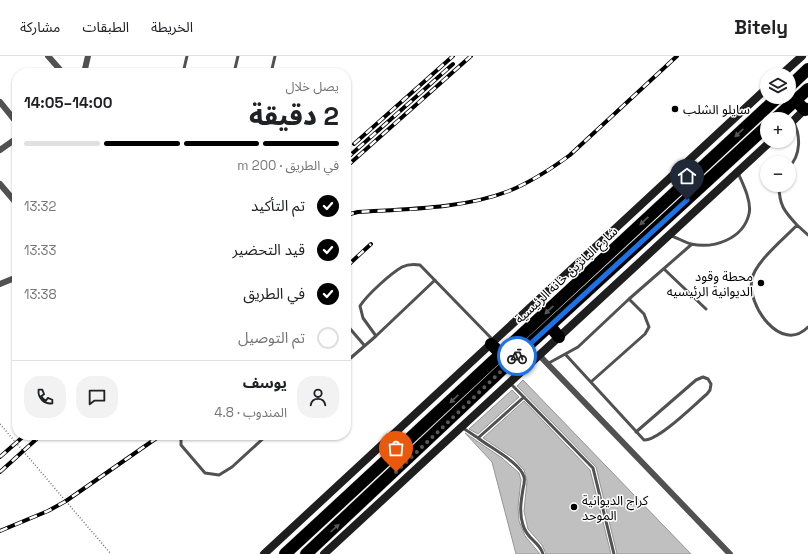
<!DOCTYPE html>
<html lang="ar">
<meta charset="utf-8">
<style>
body{margin:0;font-family:"Space Grotesk","Noto Sans Arabic",sans-serif;background:#f2f2f2;color:#202124;direction:rtl;height:100vh;display:flex;flex-direction:column;font-size:15px;white-space:nowrap}
*{box-sizing:border-box;margin:0}
p{font-size:13px;color:#757577}
.icon{flex:none;width:22px;height:22px;fill:none;stroke:currentColor;stroke-width:2;stroke-linecap:round;stroke-linejoin:round}
.map{position:relative;flex:1;overflow:hidden;direction:ltr}
.sheet{position:absolute;left:12px;top:12px;width:339px;height:372px;display:flex;flex-direction:column;background:#fff;border-radius:16px;box-shadow:0 1px 3px #0004;direction:rtl}
.sheet>*{flex:none}
.tools{position:absolute;left:760px;top:12px;display:grid;gap:8px}
.tools a{display:grid;place-items:center;width:36px;height:36px;border-radius:50%;background:#fff;box-shadow:0 1px 3px #0004;font-size:20px}
.pin{position:absolute;display:grid;place-items:center;width:34px;height:34px;color:#fff;margin:-41px -17px;border-radius:50% 50% 50% 0;rotate:-45deg;box-shadow:0 0 4px #0007}
.pin .icon{rotate:45deg}
.courier{position:absolute;display:grid;place-items:center;width:40px;height:40px;margin:-20px;border:3px solid #1a73e8;border-radius:50%;background:#fff;color:#222;box-shadow:0 1px 5px #0007}
.overview em{font-style:normal;font-weight:800}
.overview div{display:flex;flex-direction:column-reverse}
.overview{display:flex;align-items:center;justify-content:space-between;height:68px;padding:0 12px}
h1{font-size:26px;font-weight:800;line-height:30px}
.bar{display:grid;grid-template-columns:repeat(4,1fr);gap:6px 4px;align-content:center;height:48px;padding:0 12px}
.bar i{height:5px;border-radius:3px;background:#e0e0e0}
.bar .current{background:#000}
.bar p{grid-column:span 4}
.line{display:flex;align-items:center;gap:10px;padding:0 12px;border-top:1px solid #e0e0e0}
.line div{flex:1}
.round{display:grid;place-items:center;flex:none;width:42px;height:42px;border-radius:16px;background:#f2f2f2}
ol{padding:0 12px;list-style:none}
li{display:flex;align-items:center;gap:12px;height:44px}
li p{margin-inline-start:auto}
li .icon{padding:4px;border-radius:50%;background:#000;color:#fff;stroke-width:4}
li:last-child{color:#757577}
li i{width:22px;height:22px;border:2px solid #e0e0e0;border-radius:50%}
header{display:flex;align-items:center;gap:24px;box-sizing:border-box;height:56px;padding:0 20px;background:#fff;border-bottom:1px solid #e0e0e0}
header strong{font-size:19px}
nav{display:flex;gap:22px;margin-inline-start:auto;font-size:14px}
.map>svg:first-child{display:block}
.building{fill:#c0c0c0;stroke:#959595}
.lines{fill:none;stroke-linecap:round;stroke-linejoin:round}
.highway-casing{stroke:#dbdbdb;stroke-width:13}
.path{stroke:#737373;stroke-width:1.5;stroke-dasharray:1 2;stroke-linecap:butt}
.lane{stroke:#515151;stroke-width:3}
.street{stroke:#515151;stroke-width:6}
.secondary{stroke:#1e1e1e;stroke-width:8}
.highway{stroke:#000;stroke-width:12}
.rail-casing{stroke:#000;stroke-width:4}
.rail{stroke:#fff;stroke-width:2.5;stroke-dasharray:8;stroke-linecap:butt}
.oneway{fill:#595959}
.done{stroke:#595959;stroke-width:4;stroke-dasharray:0 7.2}
.route{stroke:#1a73e8;stroke-width:5}
.poi-dot{fill:#000;stroke:#fff;stroke-width:1.5}
.labels{text-anchor:middle;dominant-baseline:central;stroke-width:3;stroke-linejoin:round;paint-order:stroke}
.poi-label{font-size:13px;fill:#000;stroke:#fff;text-anchor:start}
.street-label{font-size:13px;fill:#000;stroke:#fff}
</style>
<header>
<strong>Bitely</strong>
<nav><a>الخريطة</a><a>الطبقات</a><a>مشاركة</a></nav>
</header>
<div class="map">
<svg width="808" height="498" viewBox="0 0 808 498">
<rect width="100%" height="100%" fill="#fff"/>
<path class="building" d="M523,324l168,174h-74l-21,-87 -79,-81z
M512,334l7,7 -41,37 -9,-5z
M524,345l66,69 21,84h-65l-4,-9 -14,-16 -4,-18 3,-30 -3,-11 -11,-12 -30,-20z
M465,377l37,25 17,15 2,7 -3,27 1,14 6,15 15,18h-24l-24,-92z"/>
<g class="lines">
<defs>
<path id="highway" d="M789,31l19,-18
M795,44l10,10
M775,63l33,-30
M550,270l9,11
M491,288l10,10
M285,498l493,-457
M306,498l202,-190 259,-238"/>
</defs>
<use href="#highway" class="highway-casing"/>
<path class="path" d="M0,368l111,130"/>
<path class="lane" d="M183,17l4,-17
M234,17l4,-17
M271,17l4,-17
M789,111c12,-12 12,-32 4,-46
M779,129c0,20 5,26 18,40 -12,13 -42,37 -45,54 -6,25 29,76 56,48
M797,169l11,10
M671,180c7,2 13,6 20,8 23,5 52,-5 58,-30 3,-12 -6,-30 -11,-41
M664,213l42,40
M346,268l18,21
M376,280l59,-56
M566,299l78,85c14,1 50,-35 63,-46l3,-4 1,-6 -3,-5 -5,-2 -7,3 -60,52
M346,306l30,-26 -13,-18 -3,-12c7,-11 30,-32 42,-39 6,-3 12,-3 18,-2l73,75
M547,308l31,-17 51,-48 63,-55
M592,325l53,-47 4,-7 -5,-13 -15,-15
M510,327l83,85 21,86
M463,372l15,10 46,-41
M181,379v10l24,28 14,2 13,-8 35,-32
M478,382c11,9 43,25 46,39 1,3 0,8 -1,12 -2,12 -4,24 0,36 4,15 17,17 20,29"/>
<path class="street" d="M48,0l15,17
M84,17l4,-17
M0,46l17,21
M0,94l17,-12
M0,128l17,20
M0,228l17,-7
M539,299l191,199"/>
<path class="secondary" d="M781,19l21,-19
M789,69l18,-18
M264,498l503,-466
M324,498l447,-413"/>
<use href="#highway" class="highway"/>
<defs>
<path id="rail" d="M354,88l99,-88
M346,103l107,-95
M346,111l125,-111
M346,159l12,-3c50,-3 104,-3 151,-21 22,-9 42,-22 61,-36l107,-99
M346,211l25,-23
M0,401l25,-22
M0,416l41,-37
M0,475l48,-20 18,-10 95,-66"/>
</defs>
<use href="#rail" class="rail-casing"/>
<use href="#rail" class="rail"/>
</g>
<defs><path id="oneway-solid" d="M-6-.8H1V-3.2L6.5 0L1 3.2V.8H-6Z"/></defs>
<g class="oneway">
<use href="#oneway-solid" transform="translate(739 77) rotate(137)"/>
<use href="#oneway-solid" transform="translate(644 165) rotate(137)"/>
<use href="#oneway-solid" transform="translate(549 254) rotate(137)"/>
<use href="#oneway-solid" transform="translate(454 343) rotate(137)"/>
<use href="#oneway-solid" transform="translate(335 472) rotate(-42)"/>
</g>
<g class="lines">
<path class="done" d="M396,416l121,-116"/>
<path class="route" d="M517,300l170,-156"/>
</g>
<g class="poi-dot">
<circle cx="675" cy="53" r="4"/>
<circle cx="761" cy="227" r="4"/>
<circle cx="574" cy="451" r="4"/>
</g>
<g class="labels">
<g class="poi-label">
<text x="683" y="53">سايلو الشلب</text>
<text x="753" y="220" text-anchor="end">محطة وقود<tspan x="753" dy="15">الديوانية الرئيسيه</tspan></text>
<text x="582" y="444">كراج الديوانية<tspan x="582" dy="15">الموحد</tspan></text>
</g>
<g class="street-label">
<text transform="translate(566 219) rotate(-43)">شارع البانزين خانة الرئيسية</text>
</g>
</g>
</svg>
<div class="tools">
<a><svg class="icon" aria-label="layers" viewBox="0 0 24 24"><path d="M12 4l9 5-9 5-9-5zM3 14l9 5 9-5"/></svg></a>
<a>+</a>
<a>−</a>
</div>
<div class="pin" style="left:396px;top:416px;background:#ea580c"><svg class="icon" aria-label="bag" viewBox="0 0 24 24"><path d="M5 8h14l-1 12H6zM9 8a3 3 0 0 1 6 0"/></svg></div>
<div class="pin" style="left:687px;top:144px;background:#1f2937"><svg class="icon" aria-label="home" viewBox="0 0 24 24"><path d="M3 11l9-7 9 7M6 9v11h12V9"/></svg></div>
<div class="courier" style="left:517px;top:300px"><svg class="icon" aria-label="bike" viewBox="0 0 24 24"><circle cx="6" cy="16" r="4"/><circle cx="18" cy="16" r="4"/><path d="M6 16l4-8h5l3 8M10 8l3 8H6M13 5h3"/></svg></div>
<section class="sheet">
<div class="overview"><div><h1>2 دقيقة</h1><p>يصل خلال</p></div><em>14:00–14:05</em></div>
<div class="bar"><i class="current"></i><i class="current"></i><i class="current"></i><i></i><p>في الطريق · 200 m</p></div>
<ol>
<li><svg class="icon" aria-label="check" viewBox="0 0 24 24"><path d="M5 12l5 5 9-10"/></svg>تم التأكيد<p>13:32</p></li>
<li><svg class="icon" aria-label="check" viewBox="0 0 24 24"><path d="M5 12l5 5 9-10"/></svg>قيد التحضير<p>13:33</p></li>
<li><svg class="icon" aria-label="check" viewBox="0 0 24 24"><path d="M5 12l5 5 9-10"/></svg>في الطريق<p>13:38</p></li>
<li><i></i>تم التوصيل</li>
</ol>
<div class="line" style="height:72px"><a class="round"><svg class="icon" aria-label="person" viewBox="0 0 24 24"><circle cx="12" cy="8" r="4"/><path d="M4 21q1-7 8-7t8 7"/></svg></a><div><b>يوسف</b><p>المندوب · 4.8</p></div><a class="round"><svg class="icon" aria-label="chat" viewBox="0 0 24 24"><path d="M4 5h16v11H9l-5 4z"/></svg></a><a class="round"><svg class="icon" aria-label="phone" viewBox="0 0 24 24"><path d="M5 4h4l2 5-3 2q2 4 5 5l2-3 5 2v4C11 20 4 13 5 4z"/></svg></a></div>
</section>
</div>
